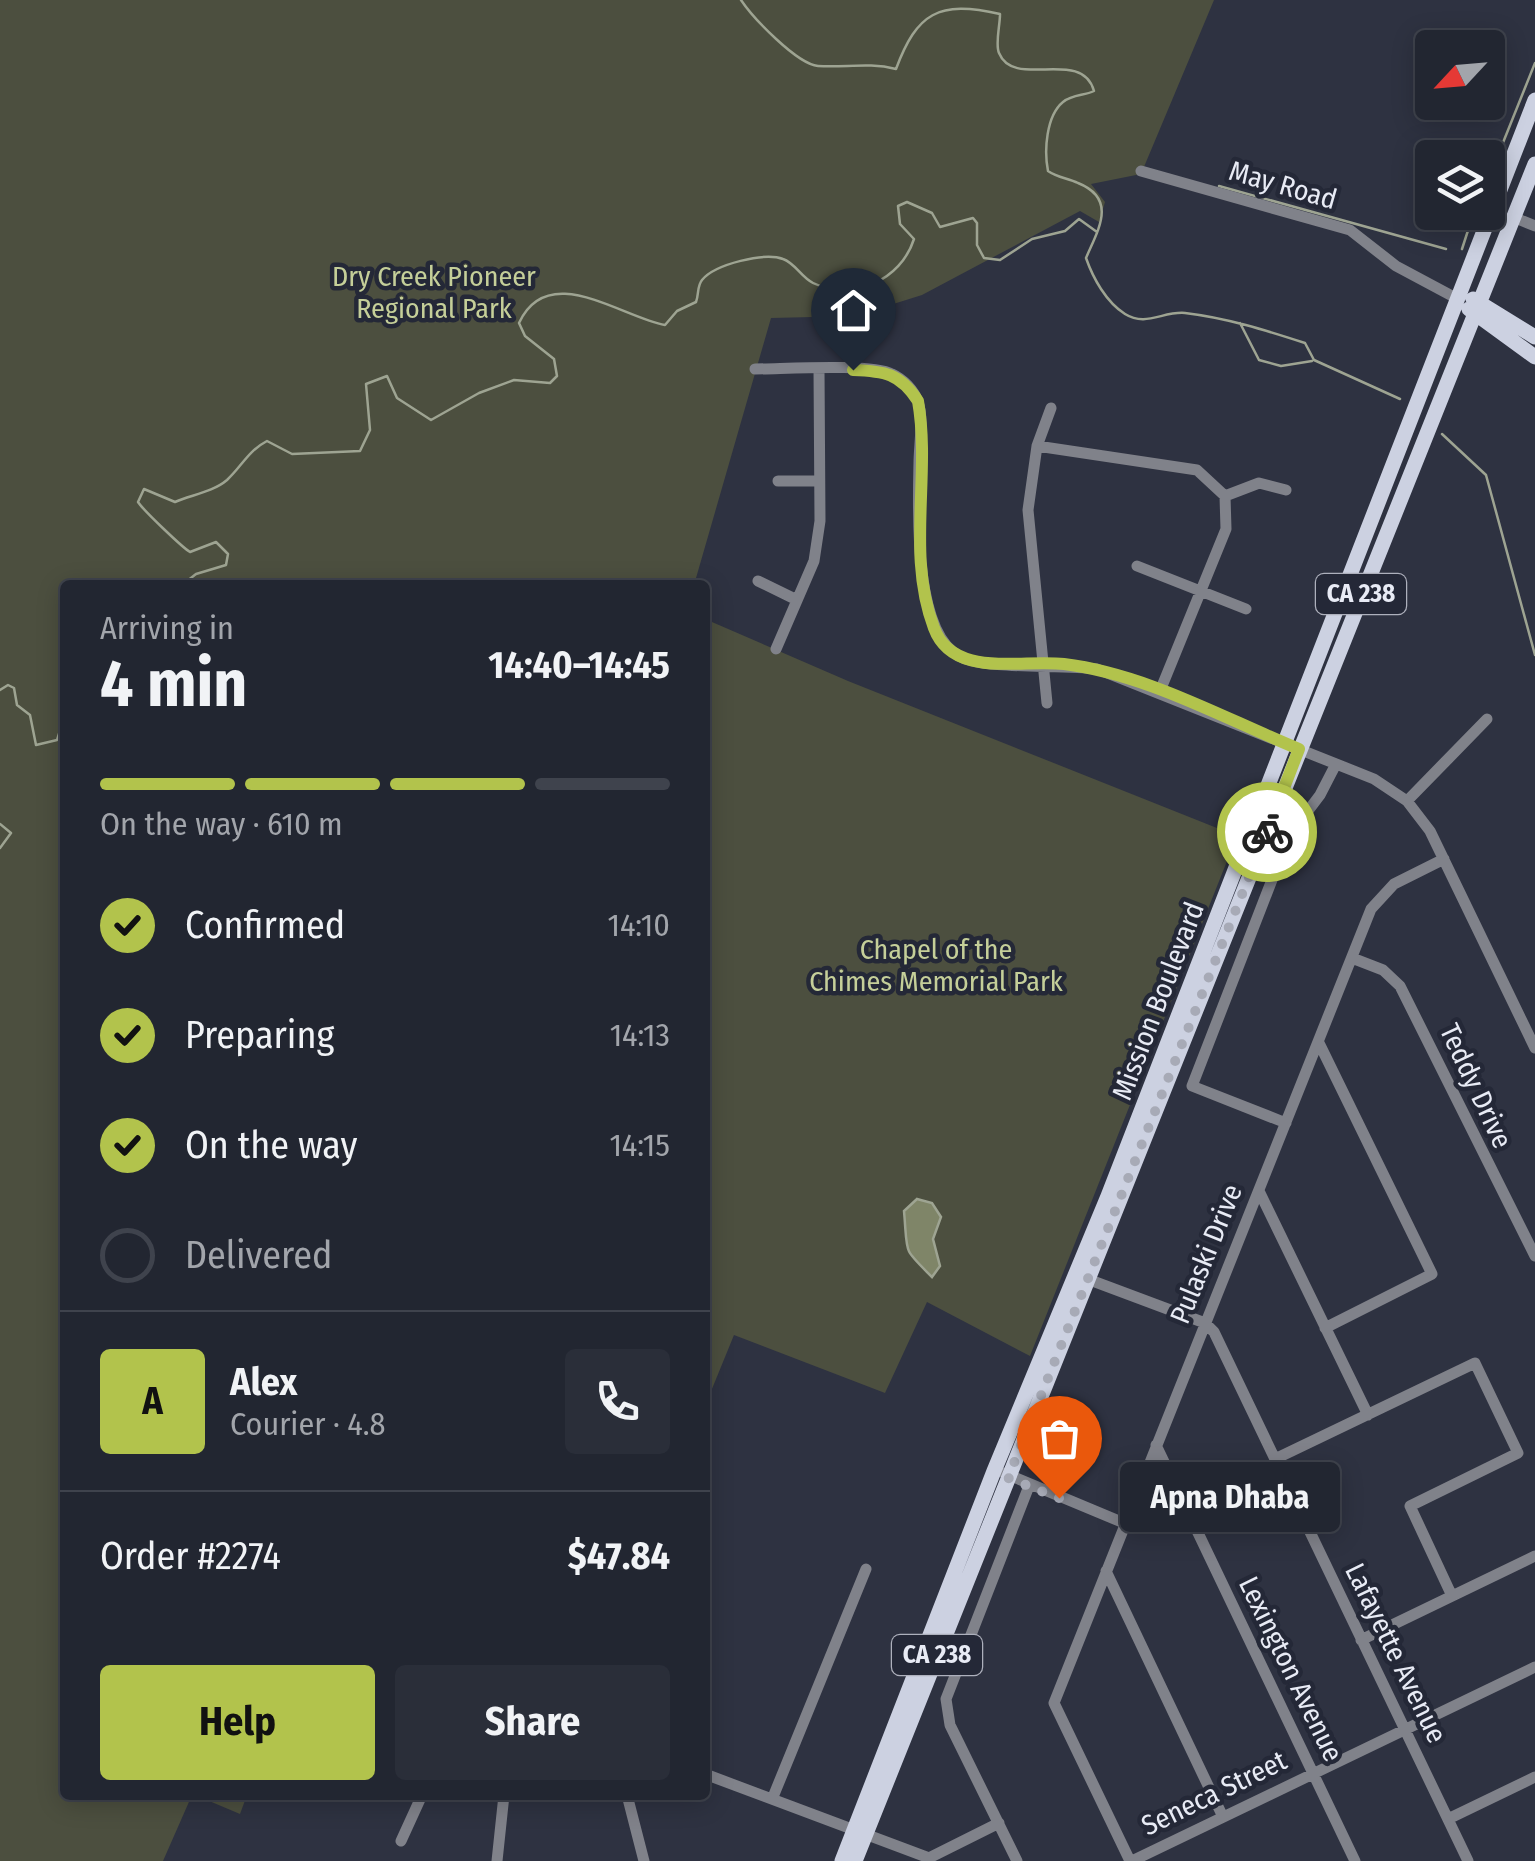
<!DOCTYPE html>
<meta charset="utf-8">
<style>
body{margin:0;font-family:"Fira Sans Condensed",sans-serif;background:#2a2e39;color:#f1f3f6;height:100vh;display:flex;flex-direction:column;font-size:38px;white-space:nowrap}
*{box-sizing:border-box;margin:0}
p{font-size:32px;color:#a2a5ab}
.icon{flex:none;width:55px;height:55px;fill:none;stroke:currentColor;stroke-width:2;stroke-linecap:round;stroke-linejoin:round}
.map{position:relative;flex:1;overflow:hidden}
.panel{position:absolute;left:60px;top:580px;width:650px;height:1220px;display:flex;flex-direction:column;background:#222631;border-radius:10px;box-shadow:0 5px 25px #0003,0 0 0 2px #3f434d}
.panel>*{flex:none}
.needle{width:65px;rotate:244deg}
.buttons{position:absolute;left:1415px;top:30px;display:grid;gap:20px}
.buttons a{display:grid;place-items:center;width:90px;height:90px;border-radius:10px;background:#222631;box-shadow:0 5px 25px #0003,0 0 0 2px #3f434d;font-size:50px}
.pin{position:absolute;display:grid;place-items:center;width:85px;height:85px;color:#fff;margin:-102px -42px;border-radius:50% 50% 50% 0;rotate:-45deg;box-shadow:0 0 10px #0007}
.pin .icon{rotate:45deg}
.courier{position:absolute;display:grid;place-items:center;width:100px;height:100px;margin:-50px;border:8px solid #b2c34c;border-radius:50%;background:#fff;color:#222;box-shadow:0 2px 12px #0007}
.bubble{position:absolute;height:70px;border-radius:10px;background:#222631;box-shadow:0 5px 25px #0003,0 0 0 2px #3f434d;font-size:32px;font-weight:700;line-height:70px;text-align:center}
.headline em{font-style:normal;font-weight:700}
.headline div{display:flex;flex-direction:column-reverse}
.headline{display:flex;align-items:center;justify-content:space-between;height:170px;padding:0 40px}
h1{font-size:65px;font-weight:700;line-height:75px}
.bar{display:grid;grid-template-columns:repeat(4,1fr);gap:15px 10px;align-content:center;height:120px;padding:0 40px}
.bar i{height:12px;border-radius:8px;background:#3f434d}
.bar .selected{background:#b2c34c}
.bar p{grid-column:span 4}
.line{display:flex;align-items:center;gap:25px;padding:0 40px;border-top:2px solid #3f434d}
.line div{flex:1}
.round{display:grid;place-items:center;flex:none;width:105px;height:105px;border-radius:10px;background:#2a2e39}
ol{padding:0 40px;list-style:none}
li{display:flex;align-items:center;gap:30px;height:110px}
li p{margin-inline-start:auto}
li .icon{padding:10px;border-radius:50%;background:#b2c34c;color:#111;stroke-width:4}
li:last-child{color:#a2a5ab}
li i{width:55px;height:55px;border:5px solid #3f434d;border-radius:50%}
.primary-button{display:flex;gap:20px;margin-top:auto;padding:20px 40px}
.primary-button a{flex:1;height:115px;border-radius:10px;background:#b2c34c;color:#111;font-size:40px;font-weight:700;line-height:115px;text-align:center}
.primary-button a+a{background:#2a2e39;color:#f1f3f6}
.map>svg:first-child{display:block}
.green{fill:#4c4f3f}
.water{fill:#7f8568;stroke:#9ea492;stroke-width:2.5}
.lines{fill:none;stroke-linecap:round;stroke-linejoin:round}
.stream{stroke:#9ea492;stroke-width:2.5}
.minor{stroke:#80828a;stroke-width:11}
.major{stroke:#ccd1e1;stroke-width:15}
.done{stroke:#a7aab6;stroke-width:10;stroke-dasharray:0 18}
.route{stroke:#b2c34c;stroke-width:12}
.labels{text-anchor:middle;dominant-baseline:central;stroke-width:9;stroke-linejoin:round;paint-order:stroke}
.shield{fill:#242837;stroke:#adb0bc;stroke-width:2.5}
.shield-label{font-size:25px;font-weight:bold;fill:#e8ebf5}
.street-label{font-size:28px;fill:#e8ebf5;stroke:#242837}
.park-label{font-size:28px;fill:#c5cf99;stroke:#242837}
</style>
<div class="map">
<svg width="1535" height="1861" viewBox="0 0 1535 1861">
<rect width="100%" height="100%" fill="#2e3241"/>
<path class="green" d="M0,0h1214l-73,174 -50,10 14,18 -6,20 -19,-11 -158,84 -67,21 -84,2 -77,267h-629v1210h127l-29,66h-163z
M705,619l143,62 389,155 -207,520 -103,-54 -42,91 -151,-58 -29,71z
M195,1795h52l-7,19z"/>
<path class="water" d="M917,1199l15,4 9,14 -8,22 7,27 -8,11c-30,-30 -24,-21 -28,-66z"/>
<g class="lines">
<path class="stream" d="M741,0c12,18 56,64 77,66 27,2 50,-4 78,3 21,-56 42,-69 104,-55 0,12 -5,30 -1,39 15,37 83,-6 95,38 -10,5 -21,3 -31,11 -17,14 -19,49 -15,69 10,7 20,7 30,12 40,16 20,47 8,75 7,20 20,44 39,56 21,13 38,-3 60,-1 42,5 80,17 120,30l9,17 86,39
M1488,180l47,-117
M1219,186l227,63
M1462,249l12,-37
M1240,323l19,37 22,6 31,-5
M1442,434l44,41 49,180
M182,585l14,-11 30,-9 2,-11 -12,-12 -26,10c-7,-4 -47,-42 -52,-50l6,-13 31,13c16,-7 38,-10 52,-22 15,-14 21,-29 40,-39l25,13 68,-3 10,-21 -4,-46 21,-8 10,22 34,22 48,-27 35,-13 36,3 7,-7 -3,-17 -29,-23 -6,-13c29,-63 102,-6 146,2l12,-14 19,-9c3,-8 1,-16 6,-22 13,-16 63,-28 81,-21 12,4 18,18 30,24 40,19 88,-3 101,-44l-14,-15 -2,-18 9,-4 25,11 8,14 33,-9 4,5v22l7,13 16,2 32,-21 33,-8 14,-12 18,13
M65,666v14
M0,690l8,-5 6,3 3,17 13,10 6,30 21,-5 8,-26
M0,824l11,9 -11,15"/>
<path class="minor" d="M1141,171l209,59 46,36 58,31
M1513,217l22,9
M755,369c28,0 116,-6 137,5 11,5 22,16 26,28 6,17 1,43 1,61 -1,46 -6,172 42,194 27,13 100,7 136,12l277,110 33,22 23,30 105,217
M1037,446l160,24 28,26 1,33 -66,162
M778,481h40
M1225,496l34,-13 27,7
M1137,566l109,43
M758,581l39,19
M776,649l38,-88 6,-40 -1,-152
M1047,703l-19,-193 9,-64 14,-38
M1407,801l80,-82
M1352,958l31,12 17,16 135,270
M1319,1043l113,231 -107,54
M1286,1123l-94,-37 97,-250 31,-41 16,-31
M1259,1191l109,224
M1082,1277l123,46 9,9 254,529
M1156,1445l199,416
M1275,1459l200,-96 43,90 -108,53 42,90
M1004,1473l120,50
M1106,1571l117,246
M1361,1640l174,-84
M705,1774l224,84 70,-35
M627,1795l17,66
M773,1797l93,-228
M1448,1819l87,-42
M401,1841l21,-46
M497,1861l7,-66
M1017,1861l-67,-136 -4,-26 83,-213
M1130,1861l-76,-158 317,-794 23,-25 50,-25
M1132,1861l403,-194"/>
<path class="major" d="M1473,299l62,38
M1469,309l66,48
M842,1861l152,-390 114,-275 427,-1096
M855,1861l680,-1697"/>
</g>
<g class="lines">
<path class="done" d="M1059,1498l-51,-20 259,-646"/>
<path class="route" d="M853,370c31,1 47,3 65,31 13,74 -12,154 16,227 19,51 87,31 130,36 82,10 159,54 235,85l-32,83"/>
</g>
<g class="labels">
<g class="shield">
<rect x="1316" y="574" width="90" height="40" rx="8"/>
<rect x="892" y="1635" width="90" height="40" rx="8"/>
</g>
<g class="shield-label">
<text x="1361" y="594">CA 238</text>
<text x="937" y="1655">CA 238</text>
</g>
<g class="street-label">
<text transform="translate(1283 185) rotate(16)">May Road</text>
<text transform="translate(1158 1001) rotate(-69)">Mission Boulevard</text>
<text transform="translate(1476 1086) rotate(65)">Teddy Drive</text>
<text transform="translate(1206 1254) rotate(-68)">Pulaski Drive</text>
<text transform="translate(1396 1653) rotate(64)">Lafayette Avenue</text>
<text transform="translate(1291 1669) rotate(64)">Lexington Avenue</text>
<text transform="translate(1214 1793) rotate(-26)">Seneca Street</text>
</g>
<g class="park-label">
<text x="434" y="276">Dry Creek Pioneer<tspan x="434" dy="32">Regional Park</tspan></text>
<text x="936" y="949">Chapel of the<tspan x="936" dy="32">Chimes Memorial Park</tspan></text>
</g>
</g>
</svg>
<div class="buttons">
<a><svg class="needle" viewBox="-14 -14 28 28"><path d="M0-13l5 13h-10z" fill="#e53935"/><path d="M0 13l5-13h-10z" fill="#a2a5ab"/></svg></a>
<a><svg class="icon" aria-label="layers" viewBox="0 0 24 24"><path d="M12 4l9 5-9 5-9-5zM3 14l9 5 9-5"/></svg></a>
</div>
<div class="pin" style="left:1059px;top:1498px;background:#ea580c"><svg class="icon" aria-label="bag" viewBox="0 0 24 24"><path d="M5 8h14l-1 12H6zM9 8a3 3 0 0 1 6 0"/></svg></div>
<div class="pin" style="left:853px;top:370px;background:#1f2937"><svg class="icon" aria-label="home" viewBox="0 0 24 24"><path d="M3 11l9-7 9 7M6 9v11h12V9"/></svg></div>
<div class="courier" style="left:1267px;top:832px"><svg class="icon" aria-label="bike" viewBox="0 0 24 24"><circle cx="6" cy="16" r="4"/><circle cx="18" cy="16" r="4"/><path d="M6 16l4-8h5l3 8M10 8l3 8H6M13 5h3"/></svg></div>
<div class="bubble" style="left:1120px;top:1462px;width:220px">Apna Dhaba</div>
<section class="panel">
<div class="headline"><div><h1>4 min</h1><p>Arriving in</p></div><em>14:40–14:45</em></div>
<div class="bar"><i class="selected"></i><i class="selected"></i><i class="selected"></i><i></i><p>On the way · 610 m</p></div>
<ol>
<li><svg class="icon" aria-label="check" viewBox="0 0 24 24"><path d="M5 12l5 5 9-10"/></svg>Confirmed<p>14:10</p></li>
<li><svg class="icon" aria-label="check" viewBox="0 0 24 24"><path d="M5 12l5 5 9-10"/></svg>Preparing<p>14:13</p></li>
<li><svg class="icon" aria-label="check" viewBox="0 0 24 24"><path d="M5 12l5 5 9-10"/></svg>On the way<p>14:15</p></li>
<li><i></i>Delivered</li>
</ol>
<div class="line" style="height:180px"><b class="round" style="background:#b2c34c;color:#111">A</b><div><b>Alex</b><p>Courier · 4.8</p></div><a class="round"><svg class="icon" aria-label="phone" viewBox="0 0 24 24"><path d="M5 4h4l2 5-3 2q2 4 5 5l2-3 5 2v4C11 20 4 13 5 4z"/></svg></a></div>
<div class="line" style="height:130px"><div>Order #2274</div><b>$47.84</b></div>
<div class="primary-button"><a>Help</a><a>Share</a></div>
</section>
</div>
